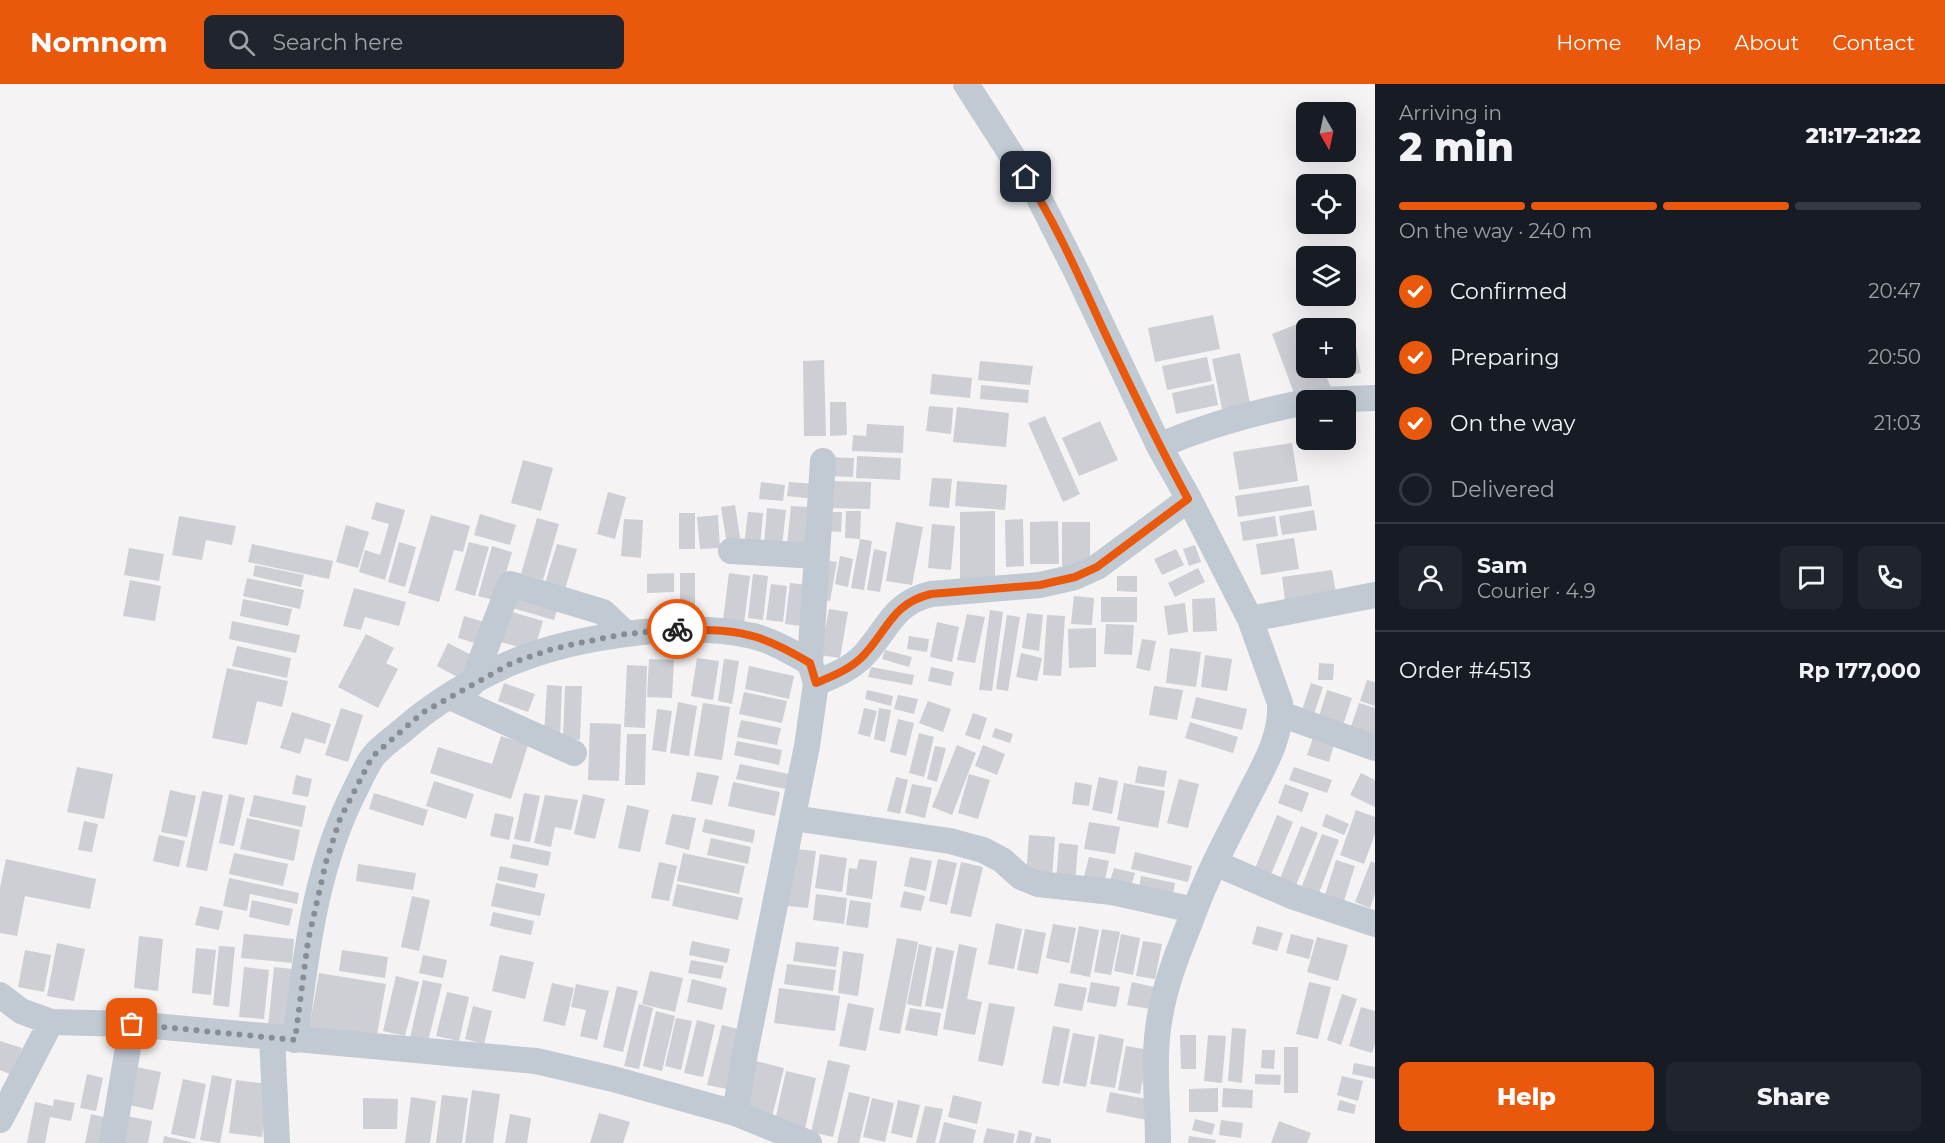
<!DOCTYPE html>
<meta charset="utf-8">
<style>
body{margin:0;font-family:Montserrat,sans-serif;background:#20242c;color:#f1f3f6;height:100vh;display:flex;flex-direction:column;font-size:22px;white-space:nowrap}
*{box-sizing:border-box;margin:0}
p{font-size:20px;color:#9ea1a6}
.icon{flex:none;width:33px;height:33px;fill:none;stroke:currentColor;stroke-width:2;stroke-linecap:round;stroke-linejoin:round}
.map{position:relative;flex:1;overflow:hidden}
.drawer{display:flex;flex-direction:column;background:#171b24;width:570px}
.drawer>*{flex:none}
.needle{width:39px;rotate:171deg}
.fabs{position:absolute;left:1296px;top:18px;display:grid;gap:12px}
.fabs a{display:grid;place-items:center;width:60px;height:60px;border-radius:9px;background:#171b24;box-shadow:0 6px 24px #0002;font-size:30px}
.pin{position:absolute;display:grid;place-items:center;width:51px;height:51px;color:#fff;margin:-26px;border-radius:12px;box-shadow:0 3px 9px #0006}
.courier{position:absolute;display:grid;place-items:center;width:60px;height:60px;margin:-30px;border:4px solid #ea580c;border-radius:50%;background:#fff;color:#222;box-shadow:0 2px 8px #0007}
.overview em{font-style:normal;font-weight:800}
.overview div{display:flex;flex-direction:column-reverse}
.overview{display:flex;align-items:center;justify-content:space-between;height:102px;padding:0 24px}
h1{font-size:39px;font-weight:800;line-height:45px}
.bar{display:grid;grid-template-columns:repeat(4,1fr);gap:9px 6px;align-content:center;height:72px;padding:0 24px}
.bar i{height:8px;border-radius:4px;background:#363941}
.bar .current{background:#ea580c}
.bar p{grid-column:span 4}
.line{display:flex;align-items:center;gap:15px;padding:0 24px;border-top:2px solid #363941}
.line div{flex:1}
.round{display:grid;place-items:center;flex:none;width:63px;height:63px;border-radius:9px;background:#20242c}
ol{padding:0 24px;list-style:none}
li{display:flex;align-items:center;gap:18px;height:66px}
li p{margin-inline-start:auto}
li .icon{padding:6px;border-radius:50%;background:#ea580c;color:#fff;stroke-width:4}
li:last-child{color:#9ea1a6}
li i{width:33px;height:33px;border:3px solid #363941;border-radius:50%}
.primary-button{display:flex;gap:12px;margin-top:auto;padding:12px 24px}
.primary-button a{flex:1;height:69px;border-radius:9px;background:#ea580c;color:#fff;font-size:24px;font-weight:800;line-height:69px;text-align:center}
.primary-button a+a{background:#20242c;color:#f1f3f6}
header{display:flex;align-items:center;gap:36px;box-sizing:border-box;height:84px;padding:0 30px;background:#ea580c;color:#fff}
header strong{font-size:28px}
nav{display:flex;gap:33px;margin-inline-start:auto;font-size:21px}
.search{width:420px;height:54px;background:#20242c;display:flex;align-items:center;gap:15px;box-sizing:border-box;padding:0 21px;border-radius:9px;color:#9ea1a6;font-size:22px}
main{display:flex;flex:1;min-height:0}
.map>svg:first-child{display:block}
.building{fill:#cdcfd5}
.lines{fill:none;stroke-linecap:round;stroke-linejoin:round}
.minor{stroke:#c1cad2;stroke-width:26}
.done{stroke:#868d94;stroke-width:6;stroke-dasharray:0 10.8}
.route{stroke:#ea580c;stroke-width:8}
</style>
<header>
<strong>Nomnom</strong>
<div class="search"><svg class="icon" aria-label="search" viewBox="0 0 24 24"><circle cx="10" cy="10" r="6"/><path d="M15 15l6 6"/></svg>Search here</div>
<nav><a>Home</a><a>Map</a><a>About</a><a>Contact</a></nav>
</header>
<main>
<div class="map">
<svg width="1375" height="1059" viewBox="0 0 1375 1059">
<rect width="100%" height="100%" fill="#f5f3f3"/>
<path class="building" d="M1213,231l7,34 -65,13 -7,-34z
M1305,237l3,7h-2v40h17l8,20 -34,13 -25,-67z
M1352,242l9,47 -21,4 -2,-9h8v-41z
M1240,269l11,55 -28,6 -11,-55z
M1207,273l5,24 -45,9 -5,-24z
M824,276l2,76h-22l-1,-75z
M980,277l53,5 -3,19 -52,-5z
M932,290l40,4 -2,20 -40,-4z
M1214,300l4,21 -42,9 -4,-21z
M981,301l48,5 -1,13 -48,-4z
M830,318h16l1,33 -17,1z
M929,322l24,2 -2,26 -25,-3z
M957,323l52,6 -3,34 -53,-5z
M1045,332l35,78 -17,8 -35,-79z
M1100,337l18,39 -39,16 -17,-38z
M867,340l37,2 -1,27 -51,-2 1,-16 13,1z
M1292,359l6,38 -59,9 -6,-38z
M857,372l44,2 -1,22 -44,-2z
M827,373l27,1 -1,19 -26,-1z
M523,376l30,8 -12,43 -30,-8z
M932,394l20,1 -3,29 -20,-2z
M830,397l41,1 -1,27 -41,-1z
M957,397l50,4 -2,25 -50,-4z
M761,398l24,3 -2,16 -24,-2z
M789,398l27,2 -1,15 -28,-3z
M1309,401l3,21 -74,11 -3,-21z
M608,408l18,5 -11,42 -18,-5z
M376,418l29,8 -20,70 -26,-8 6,-22 15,5 9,-31 -18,-5z
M735,421l6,38 -14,2 -6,-38z
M791,422l18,1 -3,40 -19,-2z
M767,424l19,2 -4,36 -18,-1z
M1314,426l3,20 -35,5 -3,-19z
M846,427h15l-1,28 -15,-1z
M995,427v67l-35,1v-67z
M748,428l15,1 -3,33 -16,-1z
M828,428h14l-1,20 -14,-1z
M679,429h16v36h-16z
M480,430l36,11 -6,20 -36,-10z
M431,431l39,11 -7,26 -9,-2 -15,52 -31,-9z
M718,431l2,33 -20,1 -3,-32z
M179,432l57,10 -4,19 -26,-5 -4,20 -30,-5z
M1275,432l3,20 -35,5 -3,-19z
M537,434l22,6 -16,56 -22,-6z
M624,435l19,1 -2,38 -20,-2z
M1023,435l1,47 -18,1 -1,-47z
M1058,437l1,43h-29v-42z
M896,438l27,5 -11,58 -26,-4z
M1062,438h28v44h-28z
M932,440l23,2 -4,44 -23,-2z
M346,441l23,7 -11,36 -22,-6z
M1294,454l5,31 -38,6 -5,-31z
M860,455l12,2 -8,49 -13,-2z
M399,458l17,5 -11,40 -17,-5z
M469,458l20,5 -14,49 -20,-6z
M252,460l81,17 -4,18 -81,-17z
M557,460l20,5 -14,47 -20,-6z
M1195,461l6,17 -12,4 -6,-17z
M492,462l20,6 -14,49 -20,-5z
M129,464l35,6 -5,27 -35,-6z
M874,465l13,3 -7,40 -13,-2z
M1176,465l8,16 -22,10 -8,-16z
M840,472l13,3 -5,28 -13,-3z
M825,476l12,2 -7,39 -12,-2z
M255,481l49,10 -3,12 -48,-11z
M1198,484l7,14 -30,15 -7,-14z
M1332,486l4,23 -51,8 -3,-24z
M674,489v19l-27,1v-19z
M680,489h15v50h-15z
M729,489l21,3 -6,47 -21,-3z
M753,490l15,2 -5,44 -15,-2z
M1117,492h20v16l-20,-1z
M247,494l57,12 -4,19 -57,-13z
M130,496l31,6 -6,35 -32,-5z
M790,499l18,2 -5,41 -18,-2z
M771,500l16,2 -4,36 -17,-2z
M354,504l52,14 -7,24 -34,-9 -4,13 -18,-4z
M516,507l43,13 -5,16 -42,-12z
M1074,512l20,2 -2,27 -21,-1z
M1101,513h36v25h-36z
M1215,514l2,33 -24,1 -1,-33z
M243,515l49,10 -4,17 -48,-10z
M1185,519l3,29 -20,3 -4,-29z
M502,525l41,12 -9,30 -41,-11z
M829,525l19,3 -8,46 -20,-3z
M990,526l13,2 -11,79 -13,-1z
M1027,529l16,2 -4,36 -17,-3z
M967,530l18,3 -10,46 -18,-3z
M1007,531l13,2 -12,74 -12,-2z
M1047,531l18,1 -4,60 -18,-1z
M464,532l27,8 -6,22 -27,-8z
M232,537l68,14 -4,18 -67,-14z
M937,538l22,5 -7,35 -22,-5z
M1106,540l28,1 -2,30 -28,-1z
M1096,544v39l-27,1 -1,-39z
M366,550l28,14 -8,15 12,6 -20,39 -40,-21z
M909,552l20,3 -2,13 -20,-3z
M1142,555l14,2 -6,30 -14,-3z
M448,559l25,13 -12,23 -24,-13z
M237,562l54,12 -4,20 -55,-12z
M1170,564l31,4 -5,35 -30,-4z
M885,566l27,7 -3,10 -27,-8z
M1021,569l21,5 -5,23 -21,-4z
M1205,571l27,4 -5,32 -26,-4z
M697,574l22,3 -6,39 -22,-4z
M649,575l25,1 -2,38 -25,-1z
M724,575l15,2 -7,43 -14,-3z
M1319,579l15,1 -1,16h-15z
M627,581l20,1 -2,62 -21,-1z
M749,582l45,10 -5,23 -44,-10z
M871,583l43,8 -2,10 -44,-8z
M931,583l23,5 -3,14 -23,-5z
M227,584l61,13 -6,26 -25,-6 -10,44 -35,-7z
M1367,596l8,2v24l-15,-5z
M504,599l31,11 -7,18 -30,-11z
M1311,599l12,4 -10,30 -12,-4z
M547,601l15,1 -2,51 -16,-1z
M565,602h17l-2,54 -17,-1z
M1154,602l29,4 -6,30 -28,-5z
M867,606l26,6 -2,10 -26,-7z
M1327,606l25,8 -11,33 -24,-8z
M744,608l43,9 -5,22 -43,-9z
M898,611l20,4 -4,15 -20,-5z
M1196,613l51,12 -5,21 -51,-12z
M928,617l23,8 -8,23 -24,-9z
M678,618l19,4 -8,50 -19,-3z
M703,619l27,4 -8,53 -28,-4z
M1359,619l16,5v27h-27z
M341,624l22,7 -15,47 -23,-7z
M864,624l13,3 -7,26 -12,-3z
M879,624l12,2 -6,32 -11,-3z
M657,625l15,2 -6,41 -14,-2z
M292,628l39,12 -6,20 -20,-6 -5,16 -20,-6z
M973,629l14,5 -7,22 -15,-5z
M898,635l16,4 -8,33 -16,-4z
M741,636l40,8 -4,17 -40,-8z
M1190,638l48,15 -5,16 -48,-15z
M590,639l31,1 -2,57 -31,-1z
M995,644l18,6 -3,9 -18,-6z
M919,649l15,4 -10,40 -15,-4z
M627,650h19l-1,51h-20z
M501,652l27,9 -17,54 -81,-26 8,-26 54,17z
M1313,654l21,7 -5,17 -22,-7z
M737,657l45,9 -3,15 -45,-10z
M957,661l19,8 -24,62 -20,-8z
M983,661l22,9 -8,21 -22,-9z
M935,662l11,2 -9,34 -10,-3z
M740,680l49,10 -3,15 -50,-10z
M1138,682l29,5 -3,16 -29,-4z
M77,683l36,7 -9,45 -37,-7z
M1294,683l38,13 -5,13 -38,-13z
M697,688l22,4 -7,29 -21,-4z
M1361,689l14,7v27l-25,-12z
M969,690l21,6 -12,39 -20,-6z
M296,691l16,4 -4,18 -16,-3z
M896,693l12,3 -8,34 -13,-3z
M1099,693l19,4 -6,33 -20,-4z
M1179,695l20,5 -11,44 -21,-5z
M434,697l40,13 -8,25 -40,-13z
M733,698l47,10 -5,24 -47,-10z
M1075,698l17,3 -3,21 -17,-2z
M1124,699l41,8 -7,37 -41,-8z
M912,700l20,4 -7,30 -20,-5z
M1285,700l24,9 -7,19 -24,-9z
M170,706l26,6 -9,41 -26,-5z
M202,707l21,4 -16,76 -21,-4z
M374,709l54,17 -5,16 -54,-17z
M524,709l16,3 -10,46 -16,-3z
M229,710l16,4 -11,48 -15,-3z
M583,710l22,5 -10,40 -21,-5z
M254,711l52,11 -4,21 -53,-11z
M545,711l33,5 -7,30 -16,-3 -4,20 -17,-4z
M627,721l22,5 -9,42 -22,-4z
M1356,726l19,7v17l-11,30 -24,-9z
M495,729l19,4 -5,23 -19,-4z
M672,730l24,4 -7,32 -24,-6z
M1326,730l23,10 -5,11 -22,-9z
M1277,731l16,7 -26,62 -16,-6z
M247,734l53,12 -6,31 -54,-12z
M705,735l50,11 -2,13 -51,-11z
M84,737l14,3 -6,28 -14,-2z
M1089,738l31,5 -5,27 -31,-5z
M1301,742l17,7 -25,59 -16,-6z
M1322,750l17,6 -20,53 -17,-7z
M159,751l26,6 -6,26 -26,-6z
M1029,751l26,2 -3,41 -26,-2z
M711,754l40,9 -3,17 -41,-9z
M1059,759l19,2 -3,39 -19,-2z
M513,760l38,8 -3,14 -38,-8z
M796,765l20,2 -8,57 -21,-2z
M1135,768l57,14 -4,16 -57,-13z
M234,769l54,11 -5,22 -54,-12z
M683,769l62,13 -6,28 -62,-13z
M820,770l27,4 -5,34 -27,-4z
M910,773l22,4 -6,30 -22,-5z
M1089,773l20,4 -6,28 -21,-5z
M6,775l90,20 -6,30 -65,-13 -8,40 -17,-3v-45z
M859,775l18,2 -5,38 -26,-4 3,-27 8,1z
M938,775l19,4 -10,42 -18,-4z
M1336,776l19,6 -11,35 -19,-6z
M1371,777l4,2v31l-5,14 -15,-6z
M659,778l18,4 -8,35 -18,-3z
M961,778l22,5 -12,50 -21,-4z
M358,780l58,9 -3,17 -57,-9z
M500,782l38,8 -3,14 -38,-8z
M1114,784l21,5 -5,17 -21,-6z
M1141,792l34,7 -3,18 -34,-6z
M229,794l70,15 -2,11 -47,-10 -3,17 -24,-5z
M496,799l49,11 -5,22 -49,-10z
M677,800l66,14 -5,22 -66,-14z
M904,807l21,5 -4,15 -21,-4z
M816,810l31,4 -3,26 -31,-4z
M412,812l18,4 -11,51 -18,-4z
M252,816l41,9 -4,17 -40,-9z
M850,816l21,3 -3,25 -22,-3z
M200,822l23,5 -4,19 -24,-5z
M493,828l41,9 -3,14 -41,-9z
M996,839l26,6 -8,40 -26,-5z
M1053,840l23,4 -7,35 -23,-5z
M1079,842l20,4 -9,47 -20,-4z
M1257,842l26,7 -6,18 -25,-7z
M1025,845l21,4 -8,41 -21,-4z
M1102,845l18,3 -9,43 -17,-3z
M244,850l50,5 -2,24 -51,-5z
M1121,850l19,4 -7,37 -19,-4z
M1291,850l23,6 -5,19 -23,-6z
M139,852l24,3 -5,52 -24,-3z
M1317,853l31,8 -10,36 -31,-9z
M897,854l21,4 -18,92 -21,-4z
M692,857l38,8 -3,14 -38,-8z
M1143,857l19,3 -7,35 -19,-3z
M796,858l43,5 -3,20 -43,-6z
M57,859l28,6 -11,52 -27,-5z
M919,860l13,3 -11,60 -14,-3z
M959,860l18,4 -10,51 15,3 -7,33 -32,-6z
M219,862l16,1 -6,60 -16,-2z
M936,863l18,4 -11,58 -18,-3z
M196,864l20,2 -5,45 -19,-2z
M25,866l26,5 -7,37 -26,-5z
M342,866l46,7 -3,21 -46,-7z
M843,867l21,3 -6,42 -20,-3z
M423,871l24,5 -4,18 -24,-5z
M500,871l34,7 -9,37 -33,-8z
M691,876l33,6 -3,13 -33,-6z
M787,880l49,6 -3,21 -49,-7z
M244,883l25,3 -5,49 -25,-2z
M274,883l19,2 -6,60 -19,-2z
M650,887l33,7 -8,34 -33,-8z
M319,889l67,11 -10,56 -67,-11z
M396,892l23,6 -14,54 -22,-5z
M692,895l35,9 -5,22 -35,-8z
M423,896l19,4 -14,58 -18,-4z
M1091,898l29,5 -4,20 -29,-5z
M1132,898l22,5 -4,22 -23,-4z
M1309,898l22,5 -13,52 -22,-5z
M552,899l22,5 -9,38 -22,-5z
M1059,899l28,5 -5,23 -28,-5z
M576,900l33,7 -12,49 -17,-4 6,-26 -15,-3z
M617,902l21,5 -15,61 -20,-5z
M779,904l61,8 -5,35 -61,-8z
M447,908l22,5 -10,44 -23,-5z
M1342,910l15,5 -16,46 -14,-5z
M848,919l26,5 -8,43 -27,-5z
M989,919l26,4 -12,59 -25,-5z
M639,920l14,4 -14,61 -15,-3z
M473,922l19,5 -8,33 -19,-5z
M1361,923l14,4v33l-3,9 -23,-7z
M910,924l31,5 -4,23 -32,-6z
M656,927l19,5 -13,55 -19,-5z
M676,934l16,3 -11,49 -16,-4z
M697,936l18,5 -12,52 -19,-4z
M722,941l24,6 -14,59 -25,-5z
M1053,942l17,3 -11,57 -17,-3z
M1232,944l14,1 -4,54 -14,-2z
M1073,949l22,4 -9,50 -23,-4z
M1099,950l25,5 -9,49 -25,-4z
M1180,951h16v34h-15z
M1208,951l18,1 -4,47 -18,-2z
M0,957l22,7 -10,27 -12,-5z
M1126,962l23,4 -9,44 -22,-4z
M1284,963h14v46h-14z
M1262,966h13l-1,19 -13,-1z
M828,976l22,5 -17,72 -22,-5z
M756,977l28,7 -12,49 -28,-6z
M1354,979l21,4v12l-23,-5z
M131,982l30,6 -8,38 -30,-6z
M786,987l30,7 -11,51 -30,-8z
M87,990l16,4 -7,33 -16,-3z
M1255,990l26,1 -1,10 -25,-1z
M212,991l20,4 -12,64 -20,-3z
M1342,992l21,5 -5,20 -21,-6z
M183,995l23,5 -11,55 -24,-5z
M236,996l33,4 -7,53 -33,-4z
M1218,1004v24h-29v-23z
M1223,1004l30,2 -1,18 -30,-1z
M472,1006l28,4 -7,49h-28z
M849,1008l21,5 -11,46h-22z
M1110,1008l41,8 -4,20 -41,-8z
M442,1011l26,3 -6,45h-26z
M953,1011l29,7 -5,22 -29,-7z
M411,1013l25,4 -6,42h-25z
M363,1014l35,1 -1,30h-34z
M872,1014l22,5 -9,39 -22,-5z
M54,1015l21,4 -4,18 -21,-4 -5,26h-18l8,-41 18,4z
M898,1016l22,5 -8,33 -21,-5z
M1340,1016l16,5 -2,9 -17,-4z
M925,1022l18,3 -8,34h-19z
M599,1029l31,9 -7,21h-33z
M91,1030l20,5 -5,24h-21z
M510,1030l21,4 -4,25h-22z
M122,1031l30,6 -4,22h-32z
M1195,1035l20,5 -3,11 -20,-5z
M1221,1036l22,3 -2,15 -22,-3z
M1279,1037l32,12 -4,10h-36z
M944,1038l32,8 -3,13h-34z
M987,1044l28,6 -2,9h-30z
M1019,1046l13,3 -2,10h-14z
M164,1052l27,6v1h-28z
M1036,1052l15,3v4h-17z
M1189,1052l27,4 -1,3h-27z"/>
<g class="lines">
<path class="minor" d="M966,0l72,112 39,77 82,173 30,53 61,120 30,84c2,36 -18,66 -34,98 -18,36 -38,72 -52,111 -13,33 -28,68 -34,104 -8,41 -2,85 -2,127
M1322,316l53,-2
M1159,362c48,-21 97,-34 147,-44
M731,467l85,5
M1250,535l125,-24
M810,579l13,-202
M816,599c17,-7 35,-14 48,-28 24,-26 29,-52 67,-61l109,-9 35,-8 22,-10 92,-68
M472,600l38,-100 93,28 23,22
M450,613l124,56
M1281,630l94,34
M793,734l157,23 33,9 19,10 19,17 17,7 74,8 82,18
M1215,779l79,34 81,27
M0,911l21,16 30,11 81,2 404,37 77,18 122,34 74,30
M272,953l5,106
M295,956c11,-85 20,-172 60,-250 5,-10 10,-22 17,-32 7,-10 20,-19 30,-27 29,-26 74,-54 111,-69 63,-26 173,-42 240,-26 20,5 40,17 57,27l6,20 -9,63 -62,307 -10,60
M0,1036l51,-98
M112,1059l20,-119"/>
</g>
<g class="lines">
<path class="done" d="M132,940l163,16 13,-99 18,-79 14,-43 32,-62 50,-44 90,-50 40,-14 37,-8 37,-7 51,-5"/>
<path class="route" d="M677,545c25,1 54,0 79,8 19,6 37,16 54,26l6,20c17,-7 35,-14 48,-28 24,-26 29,-52 67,-61l109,-9 35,-8 22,-10 91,-68c-30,-55 -57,-111 -84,-168 -24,-52 -47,-106 -78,-154"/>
</g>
</svg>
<div class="fabs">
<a><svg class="needle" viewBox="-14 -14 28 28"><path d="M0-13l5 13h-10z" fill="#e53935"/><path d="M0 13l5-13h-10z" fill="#9ea1a6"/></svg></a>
<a><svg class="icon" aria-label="locate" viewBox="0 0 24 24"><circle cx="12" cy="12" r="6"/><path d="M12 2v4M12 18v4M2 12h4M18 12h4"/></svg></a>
<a><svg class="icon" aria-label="layers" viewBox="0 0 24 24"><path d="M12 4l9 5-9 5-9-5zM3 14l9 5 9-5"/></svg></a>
<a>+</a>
<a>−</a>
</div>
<div class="pin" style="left:132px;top:940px;background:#ea580c"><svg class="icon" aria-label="bag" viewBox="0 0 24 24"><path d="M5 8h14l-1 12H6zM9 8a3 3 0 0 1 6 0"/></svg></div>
<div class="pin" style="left:1026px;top:93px;background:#1f2937"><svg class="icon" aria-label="home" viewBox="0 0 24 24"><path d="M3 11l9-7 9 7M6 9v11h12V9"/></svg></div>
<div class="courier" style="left:677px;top:545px"><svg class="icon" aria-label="bike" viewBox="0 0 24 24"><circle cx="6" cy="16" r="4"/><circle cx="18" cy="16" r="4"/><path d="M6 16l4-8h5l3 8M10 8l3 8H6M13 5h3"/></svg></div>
</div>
<section class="drawer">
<div class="overview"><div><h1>2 min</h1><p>Arriving in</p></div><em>21:17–21:22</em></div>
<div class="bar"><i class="current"></i><i class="current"></i><i class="current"></i><i></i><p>On the way · 240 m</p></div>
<ol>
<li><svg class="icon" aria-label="check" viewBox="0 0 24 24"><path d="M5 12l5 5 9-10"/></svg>Confirmed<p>20:47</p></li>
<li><svg class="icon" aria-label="check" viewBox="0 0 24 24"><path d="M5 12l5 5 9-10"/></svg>Preparing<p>20:50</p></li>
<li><svg class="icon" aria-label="check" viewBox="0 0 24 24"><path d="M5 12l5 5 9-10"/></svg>On the way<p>21:03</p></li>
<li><i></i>Delivered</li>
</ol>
<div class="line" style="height:108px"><a class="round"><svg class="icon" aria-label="person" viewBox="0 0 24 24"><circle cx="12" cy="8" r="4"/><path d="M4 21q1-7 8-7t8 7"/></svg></a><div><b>Sam</b><p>Courier · 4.9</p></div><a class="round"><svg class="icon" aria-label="chat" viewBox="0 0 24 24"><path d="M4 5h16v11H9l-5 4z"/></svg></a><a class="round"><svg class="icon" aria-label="phone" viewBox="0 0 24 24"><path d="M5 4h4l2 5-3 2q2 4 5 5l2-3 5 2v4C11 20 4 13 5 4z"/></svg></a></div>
<div class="line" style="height:78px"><div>Order #4513</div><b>Rp 177,000</b></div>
<div class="primary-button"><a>Help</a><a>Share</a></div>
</section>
</main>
